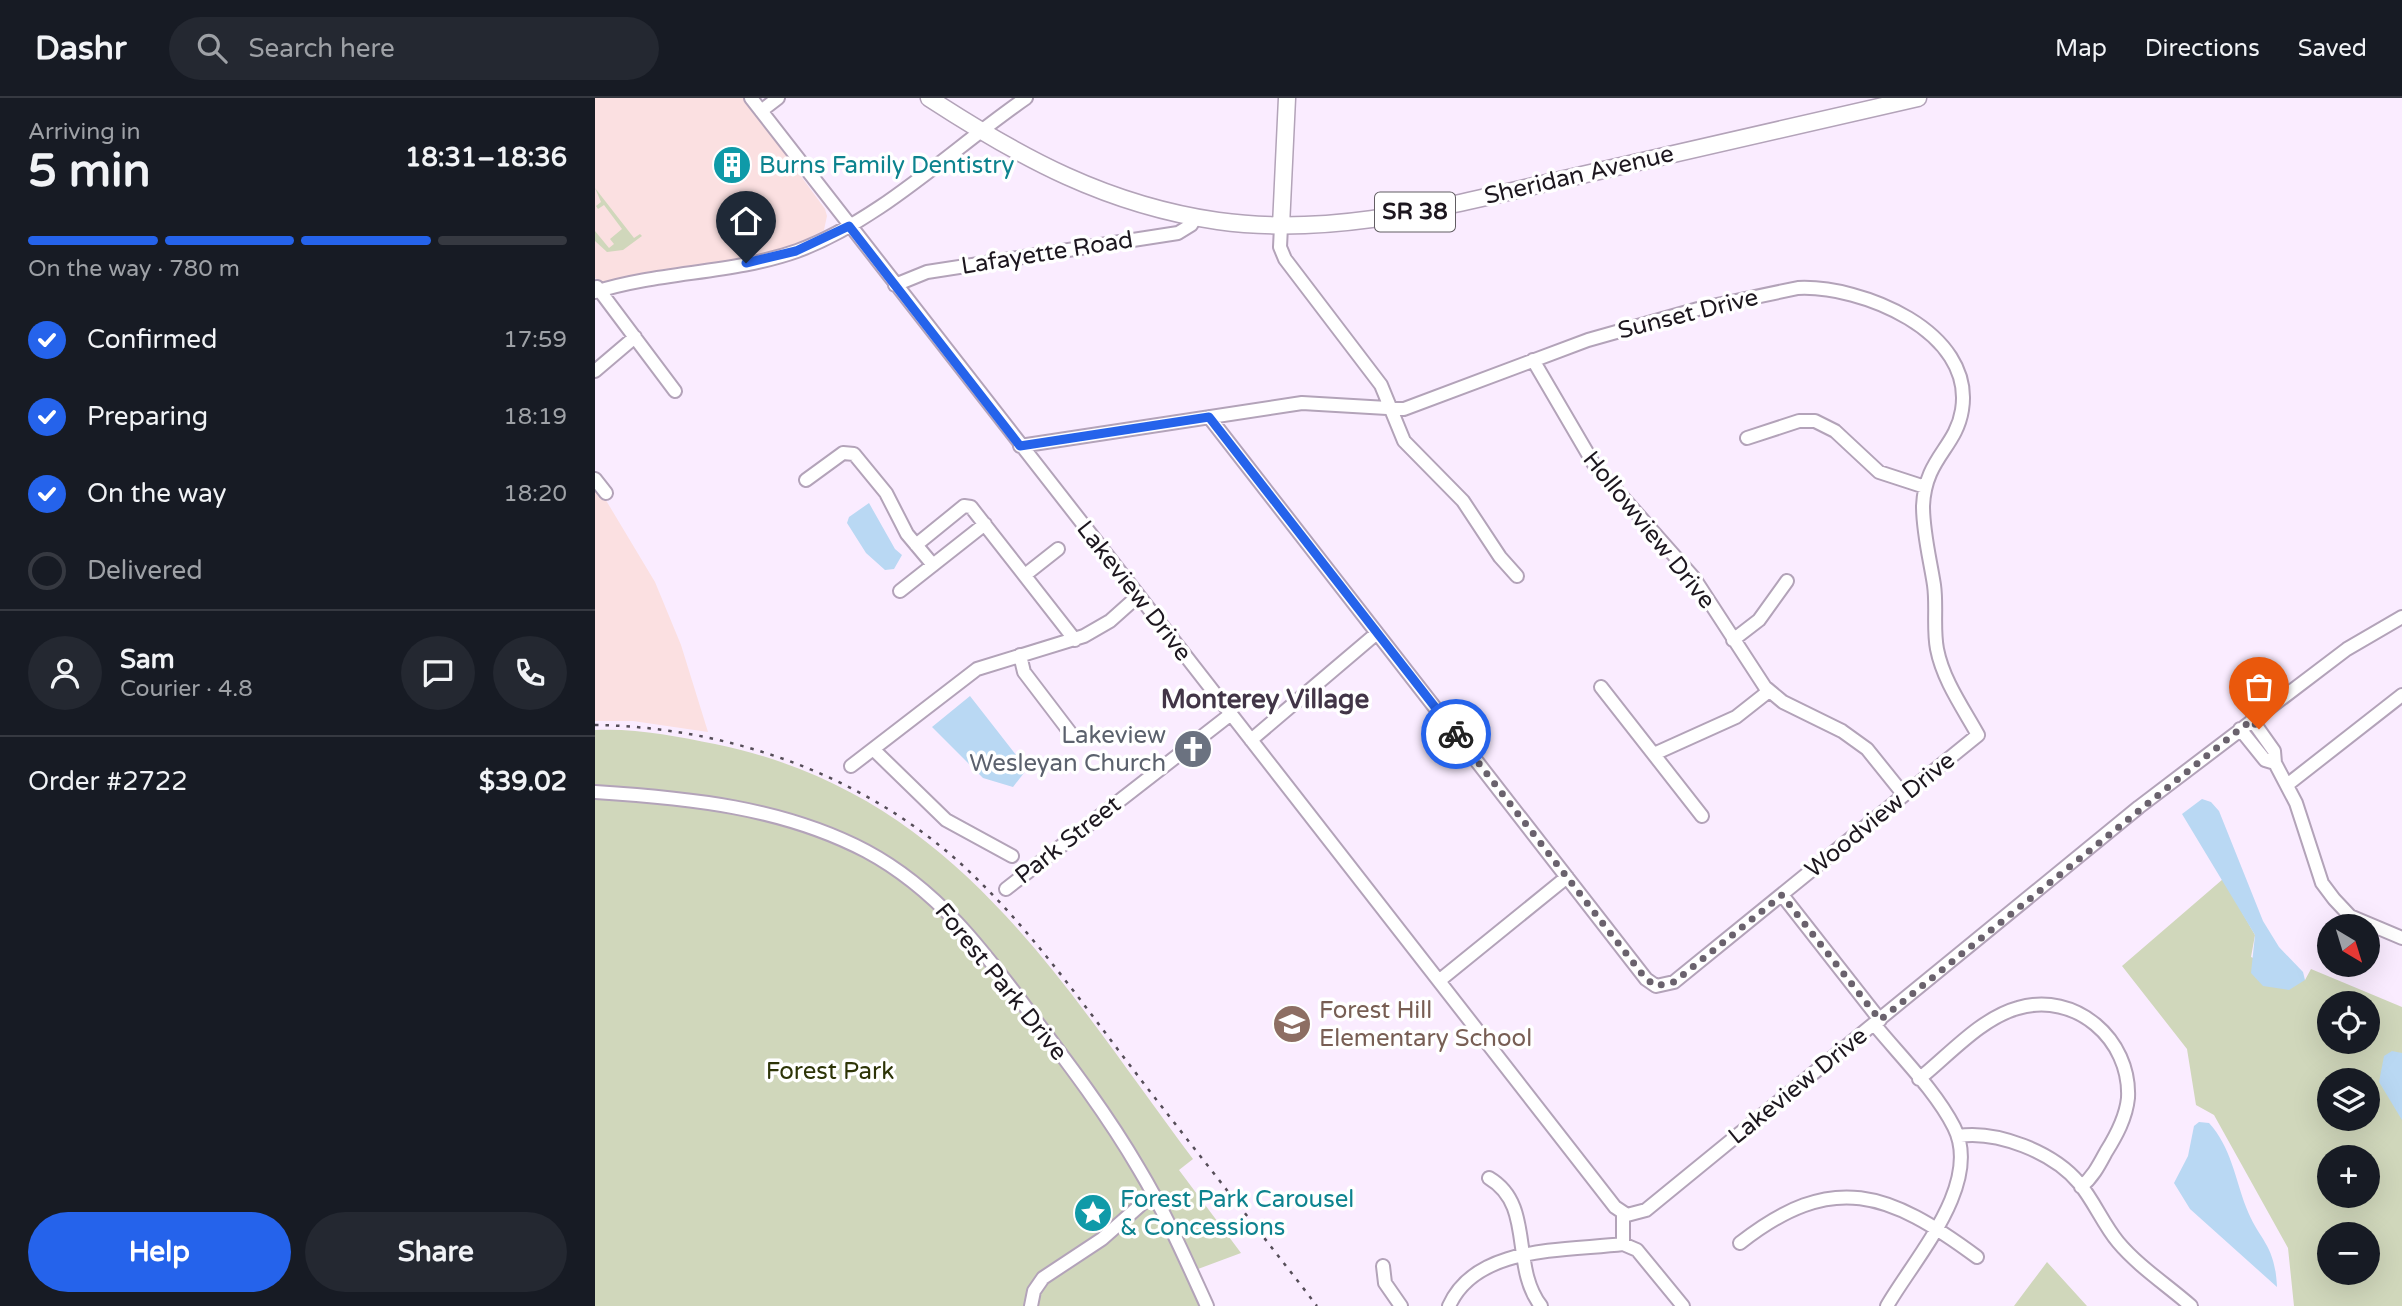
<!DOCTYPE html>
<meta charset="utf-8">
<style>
body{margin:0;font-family:"Varela Round",sans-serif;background:#242831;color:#f1f3f6;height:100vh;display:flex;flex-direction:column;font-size:26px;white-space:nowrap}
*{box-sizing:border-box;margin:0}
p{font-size:23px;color:#9ea1a6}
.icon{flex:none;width:38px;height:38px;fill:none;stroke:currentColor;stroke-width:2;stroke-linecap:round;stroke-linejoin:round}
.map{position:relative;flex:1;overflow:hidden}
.drawer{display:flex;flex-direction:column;background:#171b24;width:595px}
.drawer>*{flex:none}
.needle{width:46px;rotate:142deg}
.tools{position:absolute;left:1722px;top:816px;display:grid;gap:14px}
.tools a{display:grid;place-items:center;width:63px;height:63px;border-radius:50%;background:#171b24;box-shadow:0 7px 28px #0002;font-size:35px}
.pin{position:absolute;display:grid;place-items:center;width:60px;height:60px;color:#fff;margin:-72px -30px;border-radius:50% 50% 50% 0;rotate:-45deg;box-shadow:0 0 7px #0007}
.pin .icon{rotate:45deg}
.courier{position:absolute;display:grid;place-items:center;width:70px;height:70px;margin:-35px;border:5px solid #2563eb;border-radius:50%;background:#fff;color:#222;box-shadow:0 2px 9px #0007}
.summary em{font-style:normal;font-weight:700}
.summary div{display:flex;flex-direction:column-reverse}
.summary{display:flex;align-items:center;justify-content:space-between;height:119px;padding:0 28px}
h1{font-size:46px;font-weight:700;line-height:52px}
.bar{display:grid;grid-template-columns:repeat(4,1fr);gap:10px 7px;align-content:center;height:84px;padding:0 28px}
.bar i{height:9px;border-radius:5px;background:#363941}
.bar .on{background:#2563eb}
.bar p{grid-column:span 4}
.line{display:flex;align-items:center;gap:18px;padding:0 28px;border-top:2px solid #363941}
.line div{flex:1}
.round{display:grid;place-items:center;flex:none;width:74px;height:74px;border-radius:37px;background:#242831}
ol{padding:0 28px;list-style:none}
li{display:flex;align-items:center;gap:21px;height:77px}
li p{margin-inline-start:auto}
li .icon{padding:7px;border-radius:50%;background:#2563eb;color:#fff;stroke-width:4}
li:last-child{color:#9ea1a6}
li i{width:38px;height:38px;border:4px solid #363941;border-radius:50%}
.cta{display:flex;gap:14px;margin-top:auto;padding:14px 28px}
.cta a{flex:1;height:80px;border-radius:42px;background:#2563eb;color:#fff;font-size:28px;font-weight:700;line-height:80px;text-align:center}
.cta a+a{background:#242831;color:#f1f3f6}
header{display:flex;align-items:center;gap:42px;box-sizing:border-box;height:98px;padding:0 35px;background:#171b24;border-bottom:2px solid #363941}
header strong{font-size:33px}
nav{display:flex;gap:38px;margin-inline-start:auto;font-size:24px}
.search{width:490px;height:63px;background:#242831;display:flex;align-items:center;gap:18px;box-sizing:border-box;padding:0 24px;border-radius:38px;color:#9ea1a6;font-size:26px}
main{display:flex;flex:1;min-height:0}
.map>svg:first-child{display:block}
.commercial{fill:#fbe0e1}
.green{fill:#d0d7bb;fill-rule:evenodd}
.water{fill:#b9d8f3}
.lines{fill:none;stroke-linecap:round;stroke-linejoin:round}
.minor-casing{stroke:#b3a3b9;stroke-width:16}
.major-casing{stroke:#b3a3b9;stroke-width:19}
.minor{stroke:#fff;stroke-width:12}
.major{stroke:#fff;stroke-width:16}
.rail{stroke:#554d58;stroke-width:2.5;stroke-dasharray:3.5 7;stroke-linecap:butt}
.done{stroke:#6a626d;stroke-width:7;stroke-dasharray:0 12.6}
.route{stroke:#2563eb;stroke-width:9}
.labels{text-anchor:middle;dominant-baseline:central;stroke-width:7;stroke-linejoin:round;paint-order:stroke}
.shield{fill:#fff;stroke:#615d62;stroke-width:2}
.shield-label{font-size:23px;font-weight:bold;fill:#1d171f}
.culture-label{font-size:24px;fill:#0d838f;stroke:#fff;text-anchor:start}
.street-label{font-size:24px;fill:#1d171f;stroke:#fff}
.worship-label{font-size:24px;fill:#5b616d;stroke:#fff;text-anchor:end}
.education-label{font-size:24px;fill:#785e54;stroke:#fff;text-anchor:start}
.park-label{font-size:24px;fill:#2d3407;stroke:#fff}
.neighbourhood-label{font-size:26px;font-weight:bold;fill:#423547;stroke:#fff}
</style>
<header>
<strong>Dashr</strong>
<div class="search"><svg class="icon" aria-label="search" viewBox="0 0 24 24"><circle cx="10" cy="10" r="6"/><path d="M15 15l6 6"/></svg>Search here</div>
<nav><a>Map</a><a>Directions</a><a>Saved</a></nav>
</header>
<main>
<section class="drawer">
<div class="summary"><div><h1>5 min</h1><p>Arriving in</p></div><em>18:31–18:36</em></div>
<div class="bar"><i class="on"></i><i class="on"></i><i class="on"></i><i></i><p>On the way · 780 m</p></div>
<ol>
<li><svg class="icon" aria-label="check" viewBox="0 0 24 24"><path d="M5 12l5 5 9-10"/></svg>Confirmed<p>17:59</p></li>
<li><svg class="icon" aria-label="check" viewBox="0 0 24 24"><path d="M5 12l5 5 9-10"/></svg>Preparing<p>18:19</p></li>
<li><svg class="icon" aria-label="check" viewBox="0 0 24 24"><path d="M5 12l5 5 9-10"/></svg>On the way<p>18:20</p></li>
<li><i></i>Delivered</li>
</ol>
<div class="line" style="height:126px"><a class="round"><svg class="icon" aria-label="person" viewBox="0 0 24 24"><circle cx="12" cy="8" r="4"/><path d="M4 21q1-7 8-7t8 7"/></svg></a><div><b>Sam</b><p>Courier · 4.8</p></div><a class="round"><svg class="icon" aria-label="chat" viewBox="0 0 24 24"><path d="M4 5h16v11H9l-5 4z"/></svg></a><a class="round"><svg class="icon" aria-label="phone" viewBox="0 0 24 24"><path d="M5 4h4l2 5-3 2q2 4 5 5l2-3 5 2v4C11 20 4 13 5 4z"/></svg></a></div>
<div class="line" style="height:91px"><div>Order #2722</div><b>$39.02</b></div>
<div class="cta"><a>Help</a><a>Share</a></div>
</section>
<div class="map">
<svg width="1807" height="1208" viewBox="0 0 1807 1208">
<rect width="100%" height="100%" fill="#faecff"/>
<path class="commercial" d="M0,0h149l81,111 2,7 -3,14 -30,15 -33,10 -160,27 -6,-4z
M0,384l60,100 26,63 27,87 -75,-11h-38z"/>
<path class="green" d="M0,90l39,50 6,-4 2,2 -19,14 -16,2 -12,-11v-10l14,17 5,-4 -4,-5 12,-10 -18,-24 -6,4 -2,-3 5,-4z
M0,632c41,-2 81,6 120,14 239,49 343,235 478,415l-14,11 62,83 -43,16 13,37h-616z
M1628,781l32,56 -4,22 54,23 6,-11 91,38v299h-108l-6,-58 -74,-133 -18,-10 -9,-56 -65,-83zM1734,905h39v38h-39zM1734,982h39v38h-39zM1734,1059h39v38h-39zM1734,1136h39v38h-39z
M1452,1164l40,44h-73z"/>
<path class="water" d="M274,405l26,46 7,6 -8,14 -9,1 -19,-17 -19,-30 2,-6z
M375,598l57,73 -14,18 -30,-9 -51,-51z
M1607,701l9,3 8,9 44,110 16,26 24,25 2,8 -16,10 -26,-4 -12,-13 4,-38 -73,-121z
M1797,953l10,2v67l-23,-38 5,-26z
M1604,1024l10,1c22,24 26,55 37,84 13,34 29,36 31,80l-87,-78 -16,-26 14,-27 6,-30z"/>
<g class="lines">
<defs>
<path id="minor" d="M156,0l864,1109 12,8 19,-5 493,-403 208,-158 55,-32
M166,13l17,-13
M686,128l-1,21 5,12 96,126 23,56 59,60 37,56 17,19
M300,187l32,-13 251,-39 13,-8 5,-8
M2,189l78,104
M0,194c66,-21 137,-18 202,-41 84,-31 156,-103 229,-153
M938,262l62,106 99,112 71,109 18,15 59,29 25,18 37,46
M0,273l40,-34
M1152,340l52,-17h16l20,10 44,41 46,15
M425,348l282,-43 102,6 184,-69 110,-31 100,-21c63,-3 177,43 164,122 -6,38 -37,48 -39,96 0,27 7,53 11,79 3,21 -1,43 3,64 6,31 26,59 41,86l-304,247 -18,4 -10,-7 -437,-562
M0,381l11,14
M211,382l37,-27 11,1 32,39 21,41 26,31
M321,447l48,-39 7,1 104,133
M430,477l33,-26
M305,493l85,-67
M1138,542l26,-20 28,-39
M425,557l4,17 48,63
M1006,589l101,129
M1657,622l22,31 1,12 21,40 26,80 12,16 16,17 52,22
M1645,631l25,31 10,3
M656,642l126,-107
M278,651l73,71 66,36
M1059,656l82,-37 33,-26
M256,668l126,-97 107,-33 26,-15 28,-25
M1692,687l115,-90
M0,694c93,6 187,15 271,59 71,38 117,99 164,162 38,50 77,101 109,156 26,43 47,91 68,137
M411,791l225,-175
M1187,797l98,125
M845,882l127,-103
M1279,926c26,32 61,66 80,103 29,57 -40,132 -67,179
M1324,981c29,-23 62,-61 99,-71 57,-17 113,31 110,90 -2,20 -12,38 -22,54 -7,13 -13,25 -25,35
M1363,1038c39,-6 95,16 121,47 15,18 24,41 39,59 20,24 49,43 73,64
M894,1080c46,27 21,88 52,128
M1145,1145c93,-73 149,-51 237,14
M1028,1146v-31
M788,1168l2,17 16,23
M436,1208l3,-15 9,-13 59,-39 51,-45
M854,1208c27,-61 116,-55 174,-62l14,6 46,56"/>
<path id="major" d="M334,0c92,60 178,107 289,123 121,17 238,-18 355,-44 115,-27 230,-53 345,-79
M686,128l6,-128"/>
</defs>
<use href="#minor" class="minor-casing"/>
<use href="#major" class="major-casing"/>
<use href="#minor" class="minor"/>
<use href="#major" class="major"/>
<path class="rail" d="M0,627c140,2 283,55 383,155 59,58 107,127 157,192 60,78 122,156 182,234"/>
</g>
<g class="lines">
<path class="done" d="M861,636l190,245 10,7 18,-4 108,-87 98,125 360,-291 12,-9 7,9"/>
<path class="route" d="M151,165l50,-12 53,-25 171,220 189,-29 247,317"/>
</g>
<defs>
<symbol id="building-disc" viewBox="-11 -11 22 22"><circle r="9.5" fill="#0f9aa8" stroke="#fff"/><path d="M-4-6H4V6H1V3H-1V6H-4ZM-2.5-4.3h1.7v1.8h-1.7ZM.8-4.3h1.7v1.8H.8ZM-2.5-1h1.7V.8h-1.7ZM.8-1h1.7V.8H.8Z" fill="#fff"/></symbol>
<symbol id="church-disc" viewBox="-11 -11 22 22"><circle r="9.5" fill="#6b7280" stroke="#fff"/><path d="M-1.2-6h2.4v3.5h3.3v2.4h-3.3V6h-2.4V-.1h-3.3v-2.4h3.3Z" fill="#fff"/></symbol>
<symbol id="school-disc" viewBox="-11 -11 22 22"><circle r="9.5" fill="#8d6e63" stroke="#fff"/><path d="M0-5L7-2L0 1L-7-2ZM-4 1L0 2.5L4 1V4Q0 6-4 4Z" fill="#fff"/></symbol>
<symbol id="sight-disc" viewBox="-11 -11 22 22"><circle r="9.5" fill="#0f9aa8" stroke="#fff"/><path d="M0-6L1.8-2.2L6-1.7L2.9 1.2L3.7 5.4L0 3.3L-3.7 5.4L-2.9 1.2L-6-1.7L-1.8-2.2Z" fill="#fff"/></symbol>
</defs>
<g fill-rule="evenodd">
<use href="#building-disc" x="115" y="45" width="44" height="44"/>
<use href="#church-disc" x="576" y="629" width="44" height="44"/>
<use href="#school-disc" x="675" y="904" width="44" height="44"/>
<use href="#sight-disc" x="476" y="1093" width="44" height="44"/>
</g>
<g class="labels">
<rect class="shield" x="780" y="94.5" width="80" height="39" rx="5"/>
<g class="shield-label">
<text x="820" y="114">SR 38</text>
</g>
<g class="culture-label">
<text x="164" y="67">Burns Family Dentistry</text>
<text x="525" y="1101">Forest Park Carousel<tspan x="525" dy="28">&amp; Concessions</tspan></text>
</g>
<g class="street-label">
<text transform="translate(984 77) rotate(-13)">Sheridan Avenue</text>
<text transform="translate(452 155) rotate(-9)">Lafayette Road</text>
<text transform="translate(1093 216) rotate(-14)">Sunset Drive</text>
<text transform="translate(1054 432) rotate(51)">Hollowview Drive</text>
<text transform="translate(539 493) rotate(52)">Lakeview Drive</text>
<text transform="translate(1285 717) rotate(-39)">Woodview Drive</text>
<text transform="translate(473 742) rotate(-38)">Park Street</text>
<text transform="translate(406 884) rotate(51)">Forest Park Drive</text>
<text transform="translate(1203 988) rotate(-39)">Lakeview Drive</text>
</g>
<g class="worship-label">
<text x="571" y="637">Lakeview<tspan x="571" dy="28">Wesleyan Church</tspan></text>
</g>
<g class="education-label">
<text x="724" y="912">Forest Hill<tspan x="724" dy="28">Elementary School</tspan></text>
</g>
<g class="park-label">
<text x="235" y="973">Forest Park</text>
</g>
<g class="neighbourhood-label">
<text x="670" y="601">Monterey Village</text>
</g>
</g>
</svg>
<div class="tools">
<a><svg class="needle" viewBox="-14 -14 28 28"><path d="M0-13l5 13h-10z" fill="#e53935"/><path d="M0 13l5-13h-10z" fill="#9ea1a6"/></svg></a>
<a><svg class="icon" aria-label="locate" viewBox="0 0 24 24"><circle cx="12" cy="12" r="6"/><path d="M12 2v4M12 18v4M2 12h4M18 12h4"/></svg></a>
<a><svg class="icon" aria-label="layers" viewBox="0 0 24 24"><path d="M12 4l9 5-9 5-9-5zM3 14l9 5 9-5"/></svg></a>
<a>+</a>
<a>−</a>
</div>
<div class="pin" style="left:1664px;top:631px;background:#ea580c"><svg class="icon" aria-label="bag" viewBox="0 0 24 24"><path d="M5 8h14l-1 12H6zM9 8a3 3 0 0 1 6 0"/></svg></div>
<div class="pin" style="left:151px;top:165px;background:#1f2937"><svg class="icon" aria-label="home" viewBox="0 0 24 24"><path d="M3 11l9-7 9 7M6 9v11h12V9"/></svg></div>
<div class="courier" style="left:861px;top:636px"><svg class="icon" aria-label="bike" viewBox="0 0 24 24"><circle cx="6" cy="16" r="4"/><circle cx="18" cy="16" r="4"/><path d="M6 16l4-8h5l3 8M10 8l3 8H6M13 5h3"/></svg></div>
</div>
</main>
